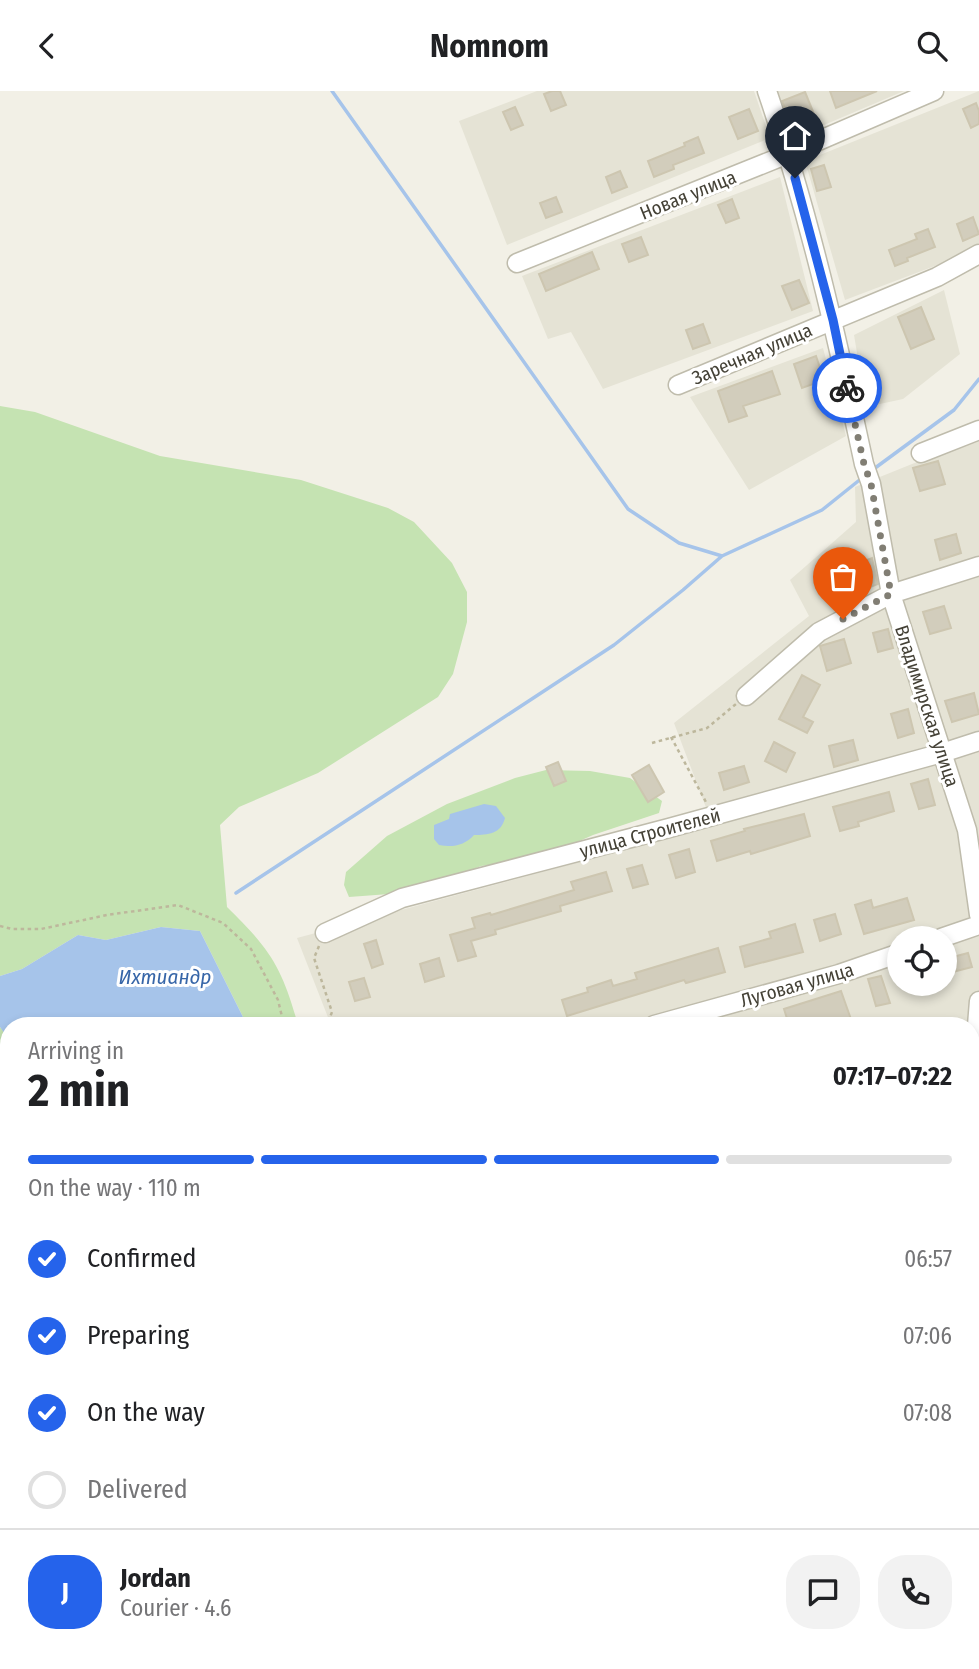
<!DOCTYPE html>
<meta charset="utf-8">
<style>
body{margin:0;font-family:"Fira Sans Condensed",sans-serif;background:#f2f2f2;color:#202124;height:100vh;display:flex;flex-direction:column;font-size:26px;white-space:nowrap}
*{box-sizing:border-box;margin:0}
p{font-size:23px;color:#757577}
.icon{flex:none;width:38px;height:38px;fill:none;stroke:currentColor;stroke-width:2;stroke-linecap:round;stroke-linejoin:round}
.map{position:relative;flex:1;overflow:hidden}
.details{position:absolute;left:0px;top:926px;width:980px;height:653px;display:flex;flex-direction:column;background:#fff;border-radius:28px 28px 0 0;box-shadow:0 4px 10px #0003}
.details>*{flex:none}
.fabs{position:absolute;left:887px;top:835px;display:grid;gap:14px}
.fabs a{display:grid;place-items:center;width:70px;height:70px;border-radius:50%;background:#fff;box-shadow:0 4px 10px #0003;font-size:35px}
.pin{position:absolute;display:grid;place-items:center;width:60px;height:60px;color:#fff;margin:-72px -30px;border-radius:50% 50% 50% 0;rotate:-45deg;box-shadow:0 0 7px #0007}
.pin .icon{rotate:45deg}
.courier{position:absolute;display:grid;place-items:center;width:70px;height:70px;margin:-35px;border:5px solid #2563eb;border-radius:50%;background:#fff;color:#222;box-shadow:0 2px 9px #0007}
.headline em{font-style:normal;font-weight:700}
.headline div{display:flex;flex-direction:column-reverse}
.headline{display:flex;align-items:center;justify-content:space-between;height:119px;padding:0 28px}
h1{font-size:46px;font-weight:700;line-height:52px}
.bar{display:grid;grid-template-columns:repeat(4,1fr);gap:10px 7px;align-content:center;height:84px;padding:0 28px}
.bar i{height:9px;border-radius:5px;background:#e0e0e0}
.bar .current{background:#2563eb}
.bar p{grid-column:span 4}
.line{display:flex;align-items:center;gap:18px;padding:0 28px;border-top:2px solid #e0e0e0}
.line div{flex:1}
.round{display:grid;place-items:center;flex:none;width:74px;height:74px;border-radius:28px;background:#f2f2f2}
ol{padding:0 28px;list-style:none}
li{display:flex;align-items:center;gap:21px;height:77px}
li p{margin-inline-start:auto}
li .icon{padding:7px;border-radius:50%;background:#2563eb;color:#fff;stroke-width:4}
li:last-child{color:#757577}
li i{width:38px;height:38px;border:4px solid #e0e0e0;border-radius:50%}
header{display:flex;justify-content:space-between;align-items:center;height:91px;padding:0 28px;background:#fff;font-size:32px;font-weight:700}
.map>svg:first-child{display:block}
.residential{fill:#e5e3d5;fill-rule:evenodd}
.green{fill:#c5e3b2}
.water{fill:#a6c4ea}
.lines{fill:none;stroke-linecap:round;stroke-linejoin:round}
.stream{stroke:#a6c4ea;stroke-width:3.5}
.building{fill:#d2cdbc;stroke:#cdc6b0;stroke-width:2}
.minor-casing{stroke:#bfbcac;stroke-width:21}
.path{stroke:#bdb79c;stroke-width:2.5;stroke-dasharray:3.5 3.5;stroke-linecap:butt}
.minor{stroke:#fff;stroke-width:18}
.done{stroke:#817e74;stroke-width:7;stroke-dasharray:0 12.6}
.route{stroke:#2563eb;stroke-width:9}
.labels{text-anchor:middle;dominant-baseline:central;stroke-width:6;stroke-linejoin:round;paint-order:stroke}
.street-label{font-size:19px;fill:#444136;stroke:#fff}
.water-label{font-size:21px;font-style:italic;fill:#3766a8;stroke:#fff}
</style>
<header><svg class="icon" aria-label="back" viewBox="0 0 24 24"><path d="M15 5l-7 7 7 7"/></svg>Nomnom<svg class="icon" aria-label="search" viewBox="0 0 24 24"><circle cx="10" cy="10" r="6"/><path d="M15 15l6 6"/></svg></header>
<div class="map">
<svg width="979" height="1578" viewBox="0 0 979 1578">
<rect width="100%" height="100%" fill="#f2f0e6"/>
<path class="residential" d="M537,0h217l16,47 -263,107 -48,-124z
M776,0h128l-113,48z
M979,0v152l-10,10 -124,47 -40,-139z
M780,86l33,134 -210,78 -32,-57 -23,7 -26,-63z
M944,199l16,64 -57,45 -37,8 -12,-72z
M823,257l23,88 -97,54 -59,-93z
M979,346v1232h-193l3,-8h182v-636h-640l-34,-87 416,-112 -39,-103 135,-107 -19,-36 66,-58 -1,-35zM900,847h45v45h-45z"/>
<path class="green" d="M0,315l35,6 125,44 141,24 87,28 26,14 38,41 15,29v30l-14,52 -15,23 -120,76 -79,34 -19,18 7,82c43,42 55,60 71,118h-51l-47,-94 -39,-4 -55,13 -28,-5 -56,34 -22,7z
M546,679l44,1 40,7 32,23 -3,12 -66,22 -54,24 -58,7 -65,26 -67,5 -5,-12 2,-13 41,-36 60,-32 68,-26z
M0,936c3,4 8,9 9,14 4,21 -1,64 -9,84z
M0,1189l9,19v92l-9,6z
M9,1327v87l-9,-12v-69z
M9,1523v47h418l5,8h-432v-43z
M475,1570h225l-5,8h-215z"/>
<path class="water" d="M484,713l12,2 9,12c-4,16 -17,17 -31,17 -9,10 -21,13 -35,10l-5,-6v-14l15,-6 1,-5z
M161,836l39,4 47,94h-238v15l-9,-13v-51l22,-7 56,-34 28,5z
M9,1000v132l-9,-9v-89l6,-15z"/>
<g class="lines">
<path class="stream" d="M332,0l296,418 51,34 43,13
M871,380l83,-61 25,-31
M236,802l378,-248 69,-55 39,-34 100,-46 40,-32"/>
</g>
<path class="building" d="M552,0h8l6,14 -15,6 -7,-17z
M830,0h47l-41,17z
M805,1l11,27 -23,9 -11,-27z
M976,12l3,8v13l-8,4 -8,-19z
M515,16l8,18 -12,5 -8,-18z
M749,18l9,22 -20,8 -9,-22z
M698,46l6,16 -31,12 1,4 -20,8 -6,-16 37,-15 -1,-3z
M824,74l7,22 -14,4 -6,-22z
M620,80l7,16 -15,6 -6,-16z
M556,106l6,15 -16,6 -6,-15z
M732,108l7,19 -13,5 -8,-18z
M973,126l6,17 -16,7 -6,-17z
M928,138l7,18 -28,11 1,3 -13,5 -6,-16 28,-11 -2,-5z
M641,146l7,18 -19,7 -7,-18z
M592,161l7,17 -53,22 -7,-17z
M799,189l10,23 -17,7 -10,-24z
M921,216l13,32 -23,10 -13,-32z
M703,233l7,19 -17,6 -7,-19z
M816,265l8,24 -22,8 -8,-24z
M772,280l8,23 -37,12 4,10 -18,6 -11,-31z
M938,370l7,23 -25,7 -7,-23z
M956,443l5,19 -21,7 -5,-20z
M872,467l6,26 -15,6 -10,-25z
M944,515l7,22 -21,6 -7,-22z
M888,538l5,19 -15,4 -5,-19z
M844,548l7,24 -24,8 -7,-25z
M802,584l18,10 -17,32 10,5 -6,11 -28,-14z
M974,602l5,21 -27,8 -7,-21z
M908,618l6,24 -16,5 -7,-24z
M853,649l5,20 -24,7 -5,-21z
M774,651l21,11 -9,19 -21,-11z
M558,671l8,19 -12,5 -8,-19z
M649,674l15,27 -16,10 -16,-27z
M744,675l5,16 -25,8 -5,-17z
M928,688l7,26 -16,4 -8,-25z
M889,701l5,19 -36,11 1,4 -19,5 -7,-24z
M804,723l6,22 -59,18 -1,-3 -33,10 -6,-20 34,-10 -1,-2z
M689,758l6,23 -19,6 -7,-23z
M642,774l6,19 -15,4 -6,-19z
M606,781l6,19 -52,15 1,5 -66,19 1,4 -25,7 5,15 -18,5 -8,-26 25,-7 -3,-10 18,-5 1,2 83,-25 -3,-8z
M907,807l7,22 -50,14 -9,-29 16,-5 2,8z
M835,823l6,20 -21,7 -6,-21z
M795,833l8,28 -58,15 -5,-20 31,-9 -2,-6z
M376,849l7,24 -11,4 -8,-24z
M718,857l7,24 -39,11 -2,-3 -117,36 -5,-16 26,-8 -1,-4 24,-8 2,6 24,-7 -2,-6z
M968,862l4,14 -27,7v-15z
M439,867l5,18 -19,6 -5,-18z
M881,885l9,27 -14,3 -8,-27z
M364,887l6,19 -15,4 -6,-19z
M841,900l12,34h-15l-3,-6 -19,6h-27l-5,-16z"/>
<g class="lines">
<defs>
<path id="minor" d="M767,0c42,122 70,247 97,373l7,20 20,110 76,236 12,85
M517,172l271,-109 146,-63
M678,294l259,-108 42,-23
M921,362l58,-23
M746,605l73,-64 72,-38 88,-28
M325,842l77,-35 267,-70 273,-75 37,-12
M941,847l38,-13
M654,934l185,-51 61,-21
M971,1008l8,-98
M971,1187l8,3
M971,1340l8,3
M775,1578l3,-8"/>
</defs>
<use href="#minor" class="minor-casing"/>
<path class="path" d="M671,646l36,67
M652,652l55,-15 29,-24
M0,835l12,3h29l66,-14 71,-10 45,18 28,26 27,51 6,25
M319,855l-5,12 18,54 -5,13
M0,1354l9,-7
M342,1570l7,8
M426,1570l7,8
M319,1578l5,-8"/>
<use href="#minor" class="minor"/>
</g>
<g class="lines">
<path class="done" d="M843,528l48,-25 -20,-110 -7,-20 -17,-76"/>
<path class="route" d="M795,87l38,142 14,68"/>
</g>
<g class="labels">
<g class="street-label">
<text transform="translate(688 104) rotate(-22)">Новая улица</text>
<text transform="translate(752 263) rotate(-23)">Заречная улица</text>
<text transform="translate(927 615) rotate(72)">Владимирская улица</text>
<text transform="translate(650 742) rotate(-15)">улица Строителей</text>
<text transform="translate(797 894) rotate(-16)">Луговая улица</text>
</g>
<g class="water-label">
<text x="165" y="886">Ихтиандр</text>
</g>
</g>
</svg>
<div class="fabs">
<a><svg class="icon" aria-label="locate" viewBox="0 0 24 24"><circle cx="12" cy="12" r="6"/><path d="M12 2v4M12 18v4M2 12h4M18 12h4"/></svg></a>
</div>
<div class="pin" style="left:843px;top:528px;background:#ea580c"><svg class="icon" aria-label="bag" viewBox="0 0 24 24"><path d="M5 8h14l-1 12H6zM9 8a3 3 0 0 1 6 0"/></svg></div>
<div class="pin" style="left:795px;top:87px;background:#1f2937"><svg class="icon" aria-label="home" viewBox="0 0 24 24"><path d="M3 11l9-7 9 7M6 9v11h12V9"/></svg></div>
<div class="courier" style="left:847px;top:297px"><svg class="icon" aria-label="bike" viewBox="0 0 24 24"><circle cx="6" cy="16" r="4"/><circle cx="18" cy="16" r="4"/><path d="M6 16l4-8h5l3 8M10 8l3 8H6M13 5h3"/></svg></div>
<section class="details">
<div class="headline"><div><h1>2 min</h1><p>Arriving in</p></div><em>07:17–07:22</em></div>
<div class="bar"><i class="current"></i><i class="current"></i><i class="current"></i><i></i><p>On the way · 110 m</p></div>
<ol>
<li><svg class="icon" aria-label="check" viewBox="0 0 24 24"><path d="M5 12l5 5 9-10"/></svg>Confirmed<p>06:57</p></li>
<li><svg class="icon" aria-label="check" viewBox="0 0 24 24"><path d="M5 12l5 5 9-10"/></svg>Preparing<p>07:06</p></li>
<li><svg class="icon" aria-label="check" viewBox="0 0 24 24"><path d="M5 12l5 5 9-10"/></svg>On the way<p>07:08</p></li>
<li><i></i>Delivered</li>
</ol>
<div class="line" style="height:126px"><b class="round" style="background:#2563eb;color:#fff">J</b><div><b>Jordan</b><p>Courier · 4.6</p></div><a class="round"><svg class="icon" aria-label="chat" viewBox="0 0 24 24"><path d="M4 5h16v11H9l-5 4z"/></svg></a><a class="round"><svg class="icon" aria-label="phone" viewBox="0 0 24 24"><path d="M5 4h4l2 5-3 2q2 4 5 5l2-3 5 2v4C11 20 4 13 5 4z"/></svg></a></div>
</section>
</div>
